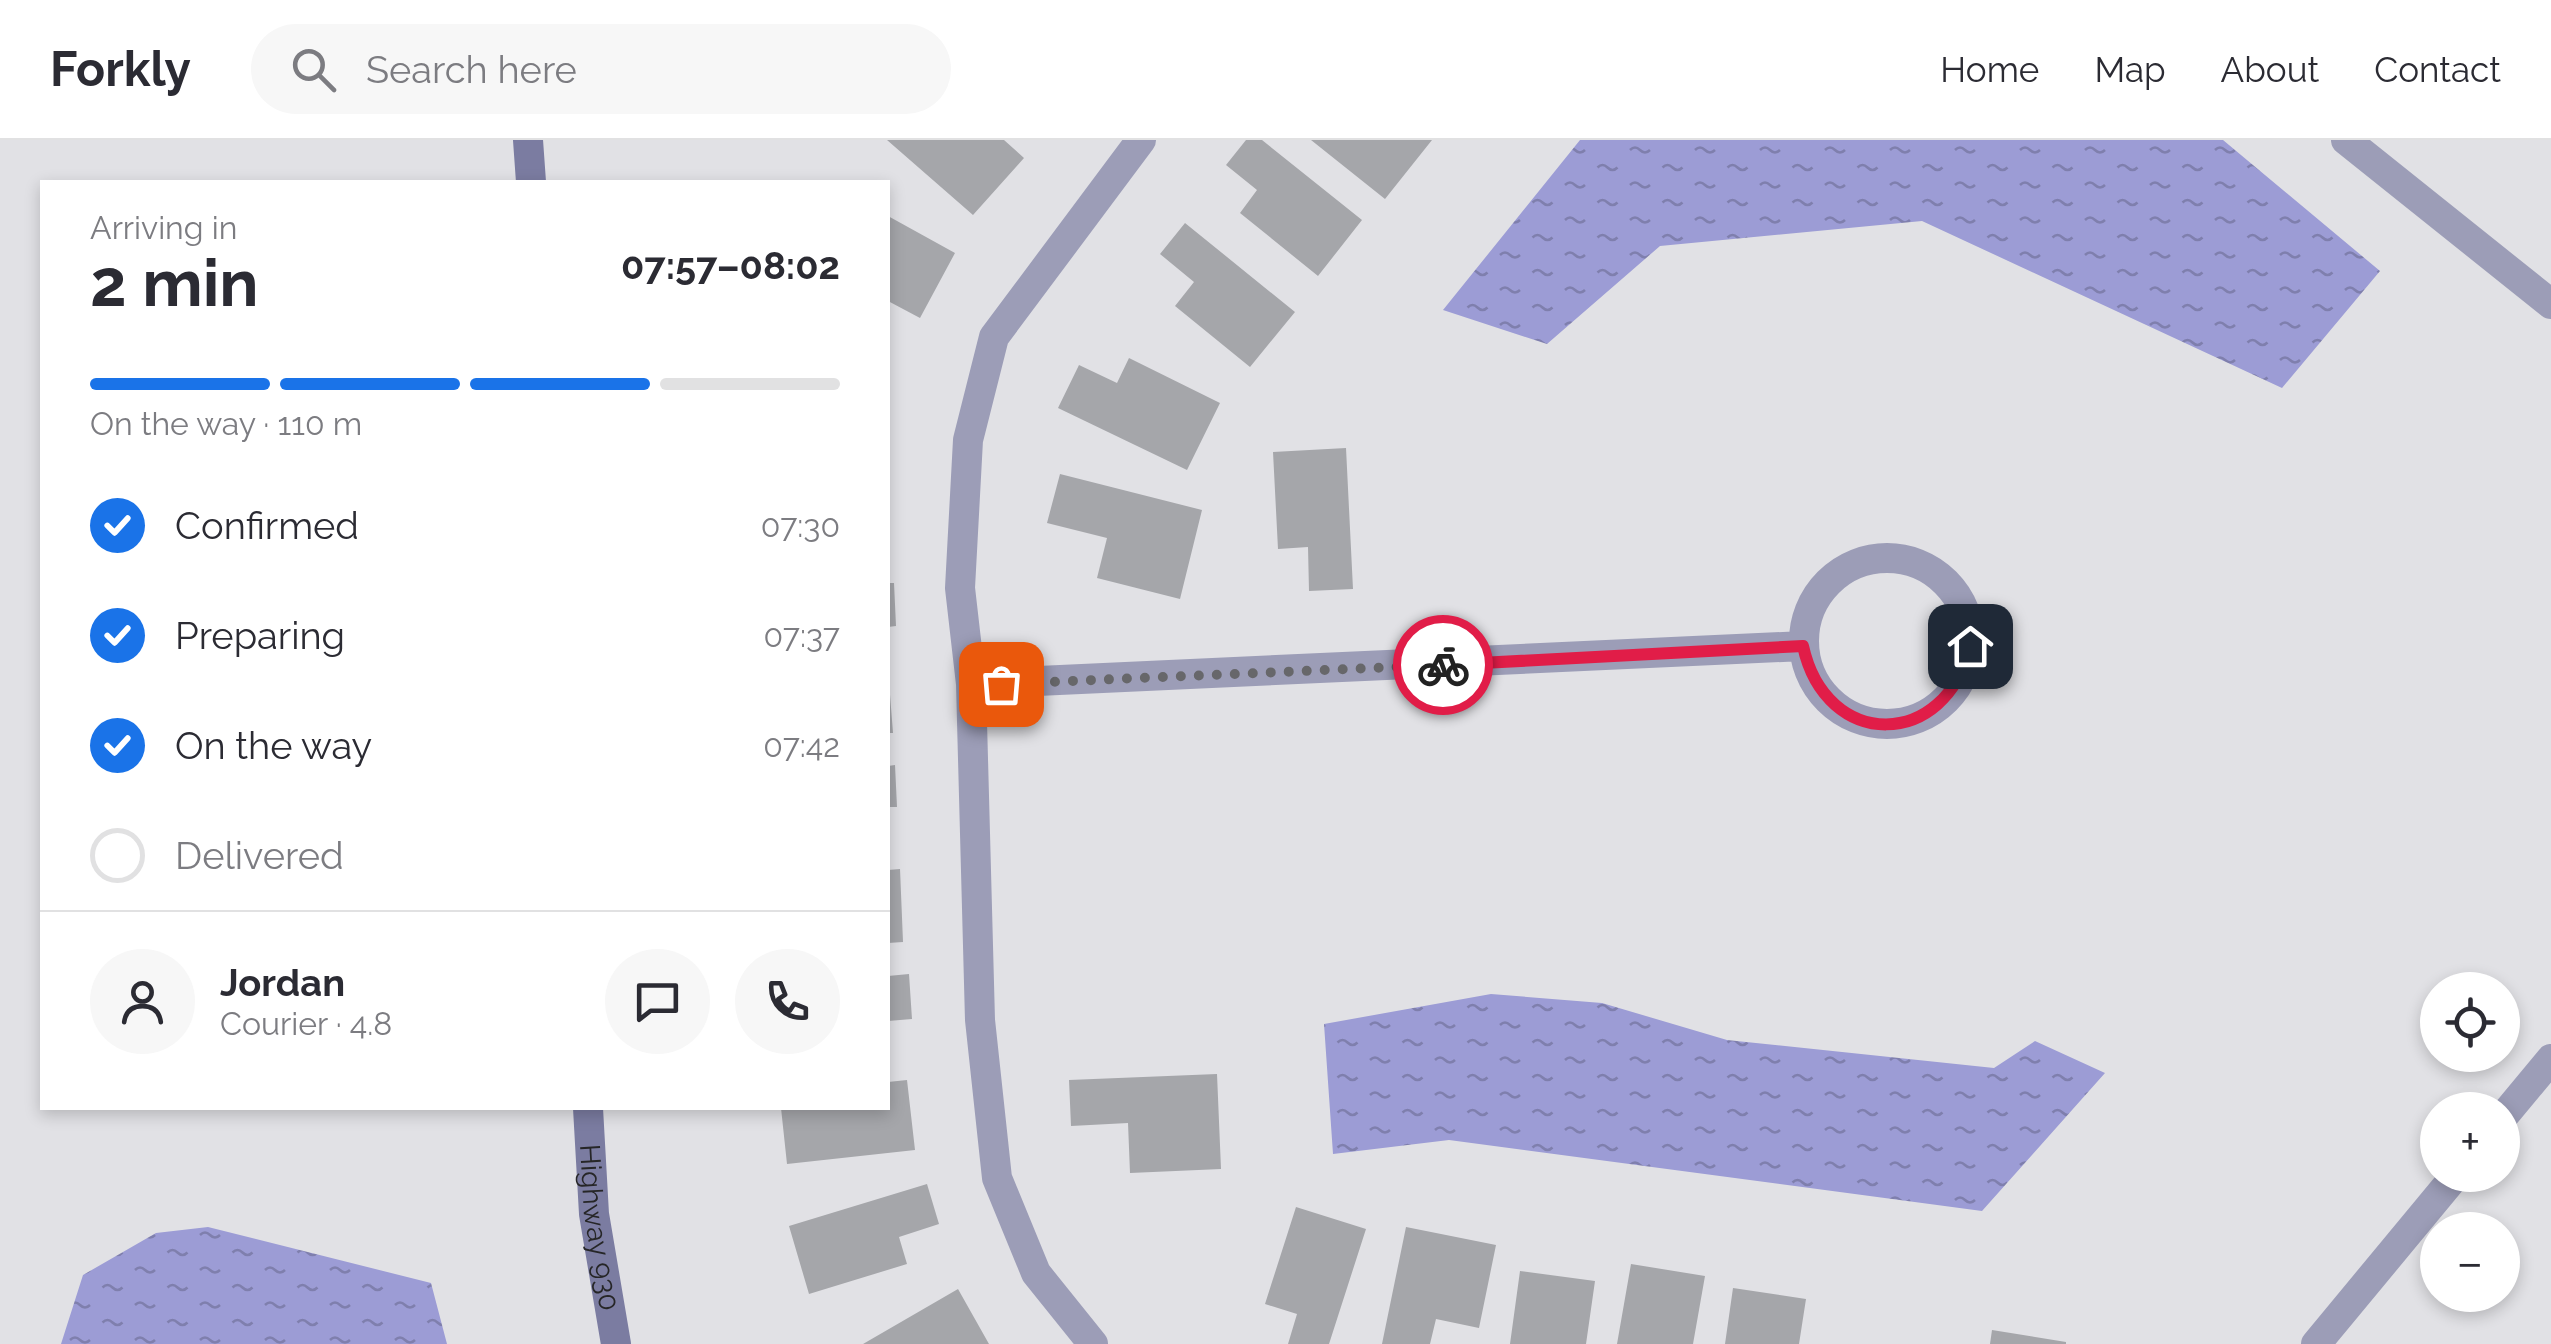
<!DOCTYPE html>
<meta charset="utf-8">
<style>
body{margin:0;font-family:Raleway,sans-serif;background:#f7f7f7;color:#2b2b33;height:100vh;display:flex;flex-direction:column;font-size:38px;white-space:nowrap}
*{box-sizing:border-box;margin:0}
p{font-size:32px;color:#7c7c81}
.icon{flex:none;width:55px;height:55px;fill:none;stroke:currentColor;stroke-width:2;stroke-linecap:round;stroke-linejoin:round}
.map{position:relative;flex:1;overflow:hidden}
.panel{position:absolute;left:40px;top:40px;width:850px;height:930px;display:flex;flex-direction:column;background:#fff;border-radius:0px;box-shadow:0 5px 15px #0003}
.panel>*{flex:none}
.buttons{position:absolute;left:2420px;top:832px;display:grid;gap:20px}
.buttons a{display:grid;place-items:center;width:100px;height:100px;border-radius:50%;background:#fff;box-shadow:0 5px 15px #0003;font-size:50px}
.pin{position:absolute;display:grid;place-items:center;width:85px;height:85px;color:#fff;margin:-42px;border-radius:20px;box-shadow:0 5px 15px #0006}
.courier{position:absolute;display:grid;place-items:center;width:100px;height:100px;margin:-50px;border:8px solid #e11d48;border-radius:50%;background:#fff;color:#222;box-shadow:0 2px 12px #0007}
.overview em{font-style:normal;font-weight:700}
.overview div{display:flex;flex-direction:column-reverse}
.overview{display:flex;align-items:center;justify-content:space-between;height:170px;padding:0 50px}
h1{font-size:65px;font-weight:700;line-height:75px}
.bar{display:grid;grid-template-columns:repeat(4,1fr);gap:15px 10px;align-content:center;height:120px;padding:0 50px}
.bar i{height:12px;border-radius:8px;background:#e1e1e2}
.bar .current{background:#1a73e8}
.bar p{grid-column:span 4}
.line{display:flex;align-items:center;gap:25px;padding:0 50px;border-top:2px solid #e1e1e2}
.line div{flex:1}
.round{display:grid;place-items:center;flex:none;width:105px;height:105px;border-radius:52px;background:#f7f7f7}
ol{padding:0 50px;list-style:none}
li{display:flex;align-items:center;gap:30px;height:110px}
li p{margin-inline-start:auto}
li .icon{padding:10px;border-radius:50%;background:#1a73e8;color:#fff;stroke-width:4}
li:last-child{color:#7c7c81}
li i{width:55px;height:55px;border:5px solid #e1e1e2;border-radius:50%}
header{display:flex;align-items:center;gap:60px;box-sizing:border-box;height:140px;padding:0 50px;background:#fff;border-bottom:2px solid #e1e1e2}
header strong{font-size:48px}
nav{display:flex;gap:55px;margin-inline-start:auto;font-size:35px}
.search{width:700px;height:90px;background:#f7f7f7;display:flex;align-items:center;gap:25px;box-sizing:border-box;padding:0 35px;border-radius:55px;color:#7c7c81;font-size:38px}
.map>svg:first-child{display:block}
.water{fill:url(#water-ripples)}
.building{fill:#a5a6aa}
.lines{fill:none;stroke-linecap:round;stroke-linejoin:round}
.street{stroke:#9c9db7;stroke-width:30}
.secondary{stroke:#7b7ca1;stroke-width:30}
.done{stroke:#67676a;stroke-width:10;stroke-dasharray:0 18}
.route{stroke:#e11d48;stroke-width:12}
.labels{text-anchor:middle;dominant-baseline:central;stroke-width:8;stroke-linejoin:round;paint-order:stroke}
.street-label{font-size:28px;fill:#262627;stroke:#e1e1e5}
</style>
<header>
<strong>Forkly</strong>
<div class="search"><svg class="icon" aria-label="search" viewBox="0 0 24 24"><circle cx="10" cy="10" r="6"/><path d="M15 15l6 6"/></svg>Search here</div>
<nav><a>Home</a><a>Map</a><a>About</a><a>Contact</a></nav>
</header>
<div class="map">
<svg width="2551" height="1204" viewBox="0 0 2551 1204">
<defs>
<pattern id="water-ripples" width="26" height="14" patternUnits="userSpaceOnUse" patternTransform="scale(2.5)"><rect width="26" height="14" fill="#9c9cd5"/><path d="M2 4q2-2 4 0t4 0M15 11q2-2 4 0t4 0" fill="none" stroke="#7f7fad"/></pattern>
</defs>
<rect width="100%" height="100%" fill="#e1e1e5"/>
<path class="water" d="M1580,0h643l157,131 -98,117 -360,-167 -262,25 -113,98 -104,-34z
M1491,854l111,9 125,37 267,28 41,-27 70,32 -123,138 -533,-71 -116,14 -9,-130z
M208,1087l223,56 16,61h-386l22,-69 73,-42z"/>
<path class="building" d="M887,0h117l20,18 -51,57z
M1246,0h16l100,80 -44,56 -78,-63 17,-23 -31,-25z
M1311,0h121l-47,59z
M888,76l67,37 -35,65 -32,-17z
M1185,83l110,89 -45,55 -75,-61 19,-24 -34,-28z
M1129,218l91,45 -33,67 -129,-62 21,-43 38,18z
M1346,308l7,141 -44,2 -1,-44 -30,2 -5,-97z
M1060,334l142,36 -22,89 -83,-21 10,-40 -60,-15z
M888,443h6l2,43 -8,1z
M888,529l5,64h-5z
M895,625l2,42h-9v-41z
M900,729l3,73 -15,1v-73z
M909,834l3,45 -24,2v-45z
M1217,934l4,95 -91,4 -2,-50 -57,3 -2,-46z
M907,940l8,70 -128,14 -6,-56h107v-26z
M927,1044l12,40 -40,13 8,27 -98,30 -20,-68z
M1296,1067l70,22 -37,115h-41l9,-30 -32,-10z
M1406,1087l90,18 -17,83 -43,-9 -6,25h-48z
M1631,1124l74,12 -12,68h-76z
M1520,1131l75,10 -9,63h-76z
M1733,1148l73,11 -7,45h-74z
M958,1149l31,55h-126z
M1992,1190l74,12v2h-76z"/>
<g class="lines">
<path class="street" d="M2346,0l205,164
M1804 501a83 83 0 1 1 166 0a83 83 0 1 1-166 0Z
M971,544l-11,-96 8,-148 26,-103 147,-197
M2502,978l49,-59
M1093,1204l-57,-71 -39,-95 -17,-158 -9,-336 832,-38
M2316,1204l140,-169"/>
<g class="secondary">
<path d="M528,0l3,42"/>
<path id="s1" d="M588,968l6,106 22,130"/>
</g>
</g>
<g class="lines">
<path class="done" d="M1001,544l442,-19"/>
<path class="route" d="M1443,525l360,-19c23,105 143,104 167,0"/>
</g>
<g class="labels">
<g class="street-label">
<text stroke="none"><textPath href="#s1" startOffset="120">Highway 930</textPath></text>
</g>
</g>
</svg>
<div class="buttons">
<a><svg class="icon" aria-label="locate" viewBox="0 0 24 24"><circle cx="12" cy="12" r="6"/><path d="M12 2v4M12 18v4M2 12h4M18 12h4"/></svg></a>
<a>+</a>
<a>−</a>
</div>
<div class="pin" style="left:1001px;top:544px;background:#ea580c"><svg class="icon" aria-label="bag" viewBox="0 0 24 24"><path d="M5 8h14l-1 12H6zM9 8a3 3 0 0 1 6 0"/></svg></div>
<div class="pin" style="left:1970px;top:506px;background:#1f2937"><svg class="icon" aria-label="home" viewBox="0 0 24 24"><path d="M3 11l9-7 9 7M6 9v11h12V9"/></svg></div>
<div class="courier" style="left:1443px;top:525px"><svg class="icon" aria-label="bike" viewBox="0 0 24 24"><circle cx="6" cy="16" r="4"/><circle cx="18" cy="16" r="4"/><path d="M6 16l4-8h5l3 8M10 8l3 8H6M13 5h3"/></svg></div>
<section class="panel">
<div class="overview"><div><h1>2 min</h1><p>Arriving in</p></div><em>07:57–08:02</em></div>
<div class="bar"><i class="current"></i><i class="current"></i><i class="current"></i><i></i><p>On the way · 110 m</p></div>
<ol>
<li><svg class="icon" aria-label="check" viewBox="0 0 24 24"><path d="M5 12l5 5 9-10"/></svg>Confirmed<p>07:30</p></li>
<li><svg class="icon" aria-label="check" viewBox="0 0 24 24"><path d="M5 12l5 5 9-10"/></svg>Preparing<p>07:37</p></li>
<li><svg class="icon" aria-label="check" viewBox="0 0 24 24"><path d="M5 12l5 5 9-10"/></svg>On the way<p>07:42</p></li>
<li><i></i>Delivered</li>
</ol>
<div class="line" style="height:180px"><a class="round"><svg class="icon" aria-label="person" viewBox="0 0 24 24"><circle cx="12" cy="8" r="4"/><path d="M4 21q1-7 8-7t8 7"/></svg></a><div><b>Jordan</b><p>Courier · 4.8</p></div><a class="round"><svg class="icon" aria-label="chat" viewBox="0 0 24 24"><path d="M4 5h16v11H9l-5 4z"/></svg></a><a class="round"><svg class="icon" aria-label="phone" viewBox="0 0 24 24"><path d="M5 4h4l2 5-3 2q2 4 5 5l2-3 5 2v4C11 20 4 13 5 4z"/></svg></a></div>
</section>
</div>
